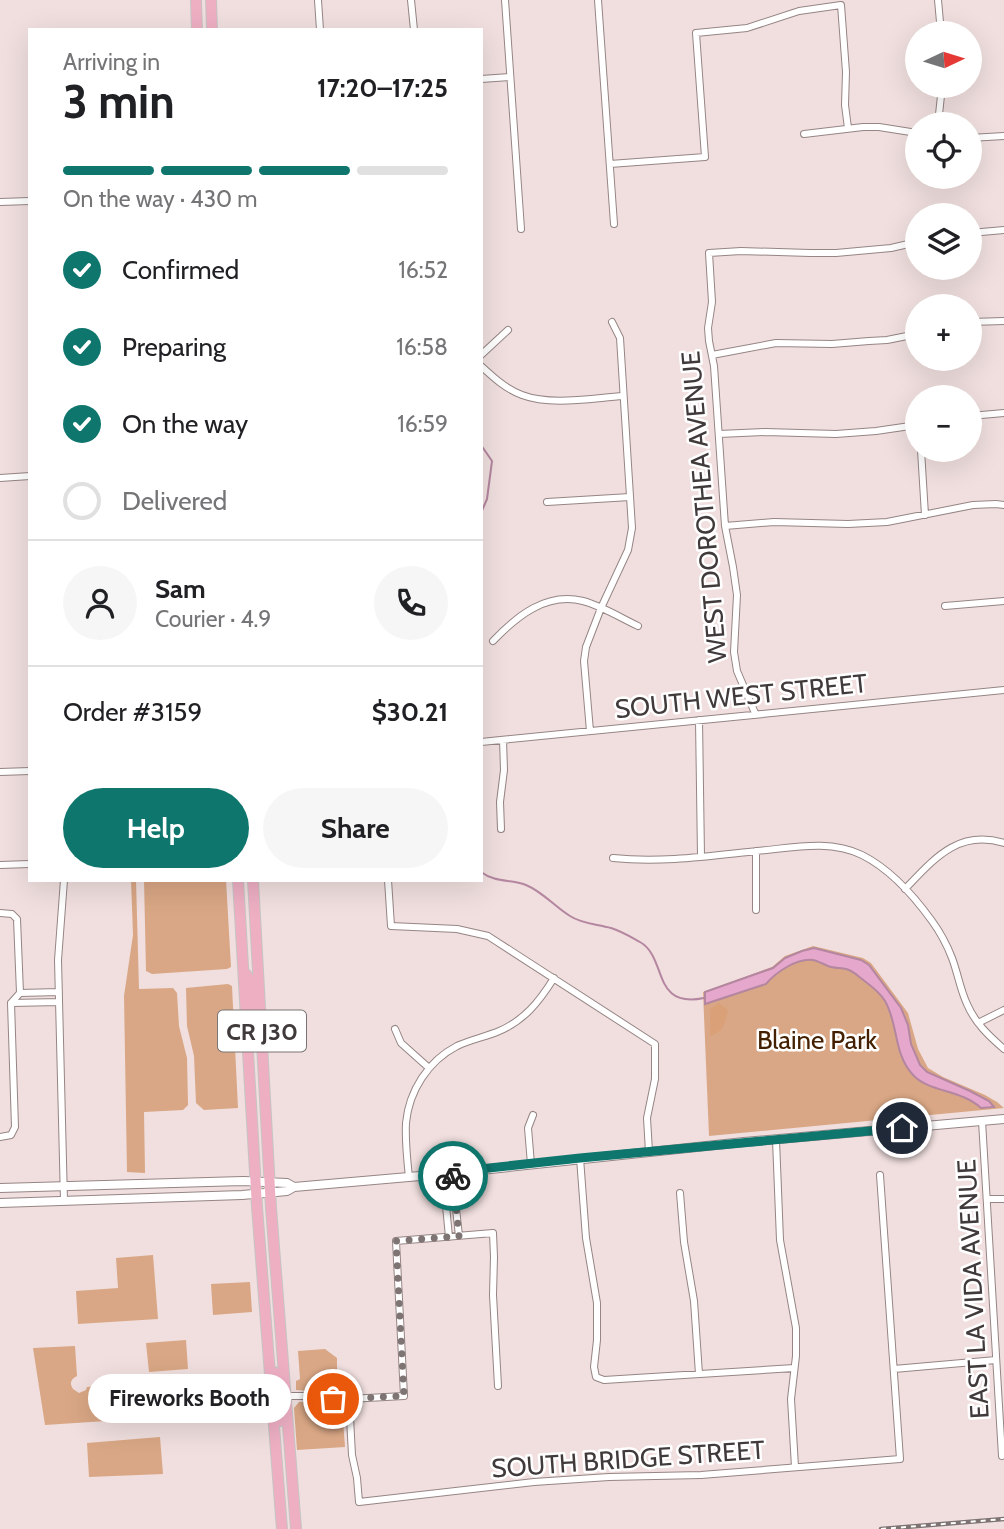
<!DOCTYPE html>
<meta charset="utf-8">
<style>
body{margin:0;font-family:Cabin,sans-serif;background:#f6f6f6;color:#202124;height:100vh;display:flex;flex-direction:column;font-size:26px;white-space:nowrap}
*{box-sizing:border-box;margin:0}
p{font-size:23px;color:#757577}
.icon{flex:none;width:38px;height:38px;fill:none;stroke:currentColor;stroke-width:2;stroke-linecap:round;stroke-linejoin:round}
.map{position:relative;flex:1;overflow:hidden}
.sheet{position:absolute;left:28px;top:28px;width:455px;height:854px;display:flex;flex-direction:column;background:#fff;border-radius:0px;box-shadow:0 7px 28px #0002}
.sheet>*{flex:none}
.needle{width:46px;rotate:86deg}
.tools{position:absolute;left:905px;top:21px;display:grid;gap:14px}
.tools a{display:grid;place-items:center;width:77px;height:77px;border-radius:50%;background:#fff;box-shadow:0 7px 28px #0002;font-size:35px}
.pin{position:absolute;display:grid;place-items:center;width:60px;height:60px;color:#fff;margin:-30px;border:4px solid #fff;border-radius:50%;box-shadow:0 2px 7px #0007}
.courier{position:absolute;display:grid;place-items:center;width:70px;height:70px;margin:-35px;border:5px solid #0f766e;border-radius:50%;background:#fff;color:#222;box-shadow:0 2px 9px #0007}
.bubble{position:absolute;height:49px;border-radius:24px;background:#fff;box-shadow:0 7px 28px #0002;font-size:23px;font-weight:700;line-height:49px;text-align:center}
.summary em{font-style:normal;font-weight:700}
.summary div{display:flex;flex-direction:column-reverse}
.summary{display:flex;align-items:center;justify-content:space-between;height:119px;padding:0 35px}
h1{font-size:46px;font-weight:700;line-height:52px}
.bar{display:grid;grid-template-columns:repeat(4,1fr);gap:10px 7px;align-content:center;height:84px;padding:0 35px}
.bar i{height:9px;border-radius:5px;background:#e0e0e0}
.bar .active{background:#0f766e}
.bar p{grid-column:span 4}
.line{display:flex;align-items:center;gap:18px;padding:0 35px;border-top:2px solid #e0e0e0}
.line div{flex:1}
.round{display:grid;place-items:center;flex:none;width:74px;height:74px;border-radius:37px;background:#f6f6f6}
ol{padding:0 35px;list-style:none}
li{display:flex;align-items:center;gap:21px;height:77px}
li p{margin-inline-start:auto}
li .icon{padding:7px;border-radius:50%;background:#0f766e;color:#fff;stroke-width:4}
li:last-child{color:#757577}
li i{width:38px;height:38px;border:4px solid #e0e0e0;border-radius:50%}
.action{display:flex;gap:14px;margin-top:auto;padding:14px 35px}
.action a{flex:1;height:80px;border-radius:42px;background:#0f766e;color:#fff;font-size:28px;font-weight:700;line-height:80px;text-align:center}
.action a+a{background:#f6f6f6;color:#202124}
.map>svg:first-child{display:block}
.green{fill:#d9a785}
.forest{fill:#daa179}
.water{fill:#e5a7cc;stroke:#b486a0;stroke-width:2}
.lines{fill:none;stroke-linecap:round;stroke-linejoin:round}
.stream{stroke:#b486a0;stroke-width:2}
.minor-casing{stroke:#958584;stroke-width:8}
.tertiary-casing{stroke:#958584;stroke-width:10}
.primary-casing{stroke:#c6c4c4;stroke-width:12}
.minor{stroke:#fff;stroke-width:6}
.tertiary{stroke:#fff;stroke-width:8}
.primary{stroke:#eeafc3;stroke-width:10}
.rail-casing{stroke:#7d7373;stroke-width:4.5}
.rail{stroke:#fff;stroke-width:2;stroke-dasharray:5;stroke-linecap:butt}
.done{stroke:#7e7473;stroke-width:7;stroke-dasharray:0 12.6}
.route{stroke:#0f766e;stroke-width:9}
.labels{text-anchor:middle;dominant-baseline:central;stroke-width:5;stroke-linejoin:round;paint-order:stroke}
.shield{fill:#fff;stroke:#7a7575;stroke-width:2}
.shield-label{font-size:24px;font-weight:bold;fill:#413a3a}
.street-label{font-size:26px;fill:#413a3a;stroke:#fff}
.park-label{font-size:26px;fill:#442000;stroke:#fff}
</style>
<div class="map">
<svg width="1004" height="1529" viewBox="0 0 1004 1529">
<rect width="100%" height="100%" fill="#f0dfde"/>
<path class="green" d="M131,880h5l3,109 34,-1 4,5 2,33 8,32 1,47 -5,5 -39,2 1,61 -18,-1 -3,-176 9,-61z
M144,880h82l5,87 -4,2 -75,5 -6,-3z
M813,946l50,12 8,5 37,50 10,36 10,19 15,9 42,18 12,7 7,6 -295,28 -6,-144 69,-25 13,-11z
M228,984l4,2 6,122 -34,2 -8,-7 -2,-47 -7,-30 -1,-38z
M153,1255l5,64 -80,5 -2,-33 42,-3 -2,-30z
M250,1282l2,30 -39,3 -2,-31z
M186,1340l2,29 -39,3 -3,-29z
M75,1346l2,30c-6,3 -8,7 -4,13l6,4 7,-3 1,-3 25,-2 7,8 2,27 -76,5 -12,-77z
M325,1349l12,9v16h6l1,19 -48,-3v-9l4,-2 -2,-28z
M299,1402h17l26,5 3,40 -48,3 -3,-42z
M160,1437l3,37 -74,3 -2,-34z"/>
<path class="forest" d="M719,1003l9,7c-4,14 -2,18 -16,26l-2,-1v-26z"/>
<path class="water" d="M814,948l47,12 8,5 32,43 7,17 3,19 9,21 7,7 43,19 19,10 5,6 -13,1c-19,-18 -51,-16 -67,-32 -21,-21 -15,-51 -29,-75 -5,-9 -15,-16 -23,-22 -4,-3 -8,-7 -13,-9 -7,-3 -14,-1 -21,-4 -5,-2 -10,-5 -15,-6 -16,-2 -37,12 -47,24l-61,20v-12l68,-24 12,-10 17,-7z"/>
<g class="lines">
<path class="stream" d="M481,445l11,16 -5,38 -6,14
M481,872c15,11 29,7 45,13 17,7 29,22 44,31 12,8 27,8 41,12 10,3 20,9 29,14 28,16 11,67 64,56"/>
<defs>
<path id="minor" d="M318,0l2,30
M411,0l3,30
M505,0l16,229
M598,0l16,224
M938,0l3,33
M481,79l29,-2
M938,124l4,-38
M804,134l59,-7h16l38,6
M970,138l34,-2
M610,164l95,-7 -9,-124 51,-5 52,-17 42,-6 5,67 -1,33 3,23
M0,202l30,-1
M970,233l34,-3
M970,322l34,-1
M481,355l27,-25
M712,355l64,-12 56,1 37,-3 18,-1 30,-6
M481,366c13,12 25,23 41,29 29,11 70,3 101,1
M970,416l34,-3
M719,434l46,-2 71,2 40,-3 41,-6
M921,450l4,65
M0,478l30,-2
M547,502l83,-5
M725,526l49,-4 74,2 39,-2 86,-17 23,-1 8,1
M945,606l59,-5
M493,641c24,-25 53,-49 90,-40 19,5 38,17 55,25
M755,713l-18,-42 -3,-19 3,-57 -4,-28 -8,-41 -11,-160 -5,-25 -1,-13 4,-26 -3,-49 32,-2 69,2h26l55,-5 26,-6
M699,720l2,136
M590,731l-6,-70 2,-14 15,-39 27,-58 4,-22 -12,-190 -8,-16
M481,742l523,-52
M0,772l30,-1
M501,829l-1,-27 4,-32 -1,-30
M756,851v59
M613,858c48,5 96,-2 144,-7 35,-3 72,-12 105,4 28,14 52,41 70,66 8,11 15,24 20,37 6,16 8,31 15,46 8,19 22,32 37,45
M0,865l30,-1
M388,880l3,46 66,3 31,7 167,108v35l-8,39 2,34
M905,889c29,-30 53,-60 99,-46
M0,913l12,1 5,5 3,74 -9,10 4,124 -4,8 -11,2
M20,993l39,-1
M11,1003l48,-1
M978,1023l26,-13
M395,1029l6,14 28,25
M982,1121l20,335 2,-1
M776,1140l4,100 16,88v28l-5,43 4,68
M580,1158l6,80 11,65v37l-3,27 2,10 8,3 190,-12
M531,1164l-3,-36 5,-13
M452,1173l7,63
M443,1174l6,63
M409,1177c-2,-18 -4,-36 -3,-54 3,-32 22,-62 51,-77 13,-6 27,-9 40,-14 27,-11 42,-30 57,-54
M680,1193l4,49 10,59 5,73
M987,1199h17
M64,1201l-6,-241 6,-80
M894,1369l102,-9
M286,1396h23l40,3 55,-3 -8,-155 97,-8 1,24 -1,38 5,91
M349,1399l3,56 5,23 2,24 175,-20 75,-5 92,-2 199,-16 -20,-284"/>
<path id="tertiary" d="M0,1188l243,-7 44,2 7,4
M0,1203l242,-8 45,-4 7,-4 149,-13 301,-32 260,-23"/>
<path id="primary" d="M196,0l1,30
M211,0l1,30
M238,880l19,327 25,322
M253,880l18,328 25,321
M246,974l5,8 3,40
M274,1372l3,8 4,41"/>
</defs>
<use href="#minor" class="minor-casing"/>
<use href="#tertiary" class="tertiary-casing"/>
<use href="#primary" class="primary-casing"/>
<use href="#minor" class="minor"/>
<use href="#tertiary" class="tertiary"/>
<use href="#primary" class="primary"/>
<defs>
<path id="rail" d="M881,1529l123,-10"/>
</defs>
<use href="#rail" class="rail-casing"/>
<use href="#rail" class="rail"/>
</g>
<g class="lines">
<path class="done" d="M333,1399l71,-3 -8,-155 63,-5 -6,-60"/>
<path class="route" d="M453,1176l-1,-4 128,-14 322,-30"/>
</g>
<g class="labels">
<rect class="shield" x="218" y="1010.5" width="88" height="41" rx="5"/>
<g class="shield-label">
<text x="262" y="1031">CR J30</text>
</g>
<g class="street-label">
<text transform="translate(704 507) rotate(-95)">WEST DOROTHEA AVENUE</text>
<text transform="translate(741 696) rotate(-6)">SOUTH WEST STREET</text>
<text transform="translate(973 1289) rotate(-93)">EAST LA VIDA AVENUE</text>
<text transform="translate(628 1459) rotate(-4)">SOUTH BRIDGE STREET</text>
</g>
<g class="park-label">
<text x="817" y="1040">Blaine Park</text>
</g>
</g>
</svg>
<div class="tools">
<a><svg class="needle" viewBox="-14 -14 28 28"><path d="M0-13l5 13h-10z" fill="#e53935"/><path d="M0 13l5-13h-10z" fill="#757577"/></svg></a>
<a><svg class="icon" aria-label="locate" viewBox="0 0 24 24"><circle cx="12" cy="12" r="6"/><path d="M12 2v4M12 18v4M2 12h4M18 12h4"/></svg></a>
<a><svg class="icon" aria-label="layers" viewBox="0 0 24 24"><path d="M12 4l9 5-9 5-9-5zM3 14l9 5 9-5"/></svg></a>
<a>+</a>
<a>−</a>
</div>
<div class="pin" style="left:333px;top:1399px;background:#ea580c"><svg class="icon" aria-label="bag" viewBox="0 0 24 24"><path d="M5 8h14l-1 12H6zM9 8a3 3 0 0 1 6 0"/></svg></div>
<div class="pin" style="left:902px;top:1128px;background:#1f2937"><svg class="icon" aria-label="home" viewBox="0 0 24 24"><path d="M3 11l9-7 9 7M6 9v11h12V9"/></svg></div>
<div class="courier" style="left:453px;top:1176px"><svg class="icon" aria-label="bike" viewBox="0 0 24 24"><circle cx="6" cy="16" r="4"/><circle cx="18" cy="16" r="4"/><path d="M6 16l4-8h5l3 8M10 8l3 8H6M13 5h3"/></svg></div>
<div class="bubble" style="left:88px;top:1374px;width:203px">Fireworks Booth</div>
<section class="sheet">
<div class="summary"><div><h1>3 min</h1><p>Arriving in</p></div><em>17:20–17:25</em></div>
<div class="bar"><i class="active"></i><i class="active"></i><i class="active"></i><i></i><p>On the way · 430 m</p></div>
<ol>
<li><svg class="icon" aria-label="check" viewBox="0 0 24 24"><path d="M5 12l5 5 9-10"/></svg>Confirmed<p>16:52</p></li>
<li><svg class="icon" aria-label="check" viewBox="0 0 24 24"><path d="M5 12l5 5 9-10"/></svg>Preparing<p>16:58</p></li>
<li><svg class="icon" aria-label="check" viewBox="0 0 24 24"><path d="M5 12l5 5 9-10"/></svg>On the way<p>16:59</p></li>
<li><i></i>Delivered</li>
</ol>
<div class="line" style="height:126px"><a class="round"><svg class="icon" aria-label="person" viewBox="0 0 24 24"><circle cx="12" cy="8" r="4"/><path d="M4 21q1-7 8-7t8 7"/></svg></a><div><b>Sam</b><p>Courier · 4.9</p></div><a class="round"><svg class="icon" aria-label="phone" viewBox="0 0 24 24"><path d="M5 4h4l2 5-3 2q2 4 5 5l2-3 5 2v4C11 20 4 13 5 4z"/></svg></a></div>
<div class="line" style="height:91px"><div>Order #3159</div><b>$30.21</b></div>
<div class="action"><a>Help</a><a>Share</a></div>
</section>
</div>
